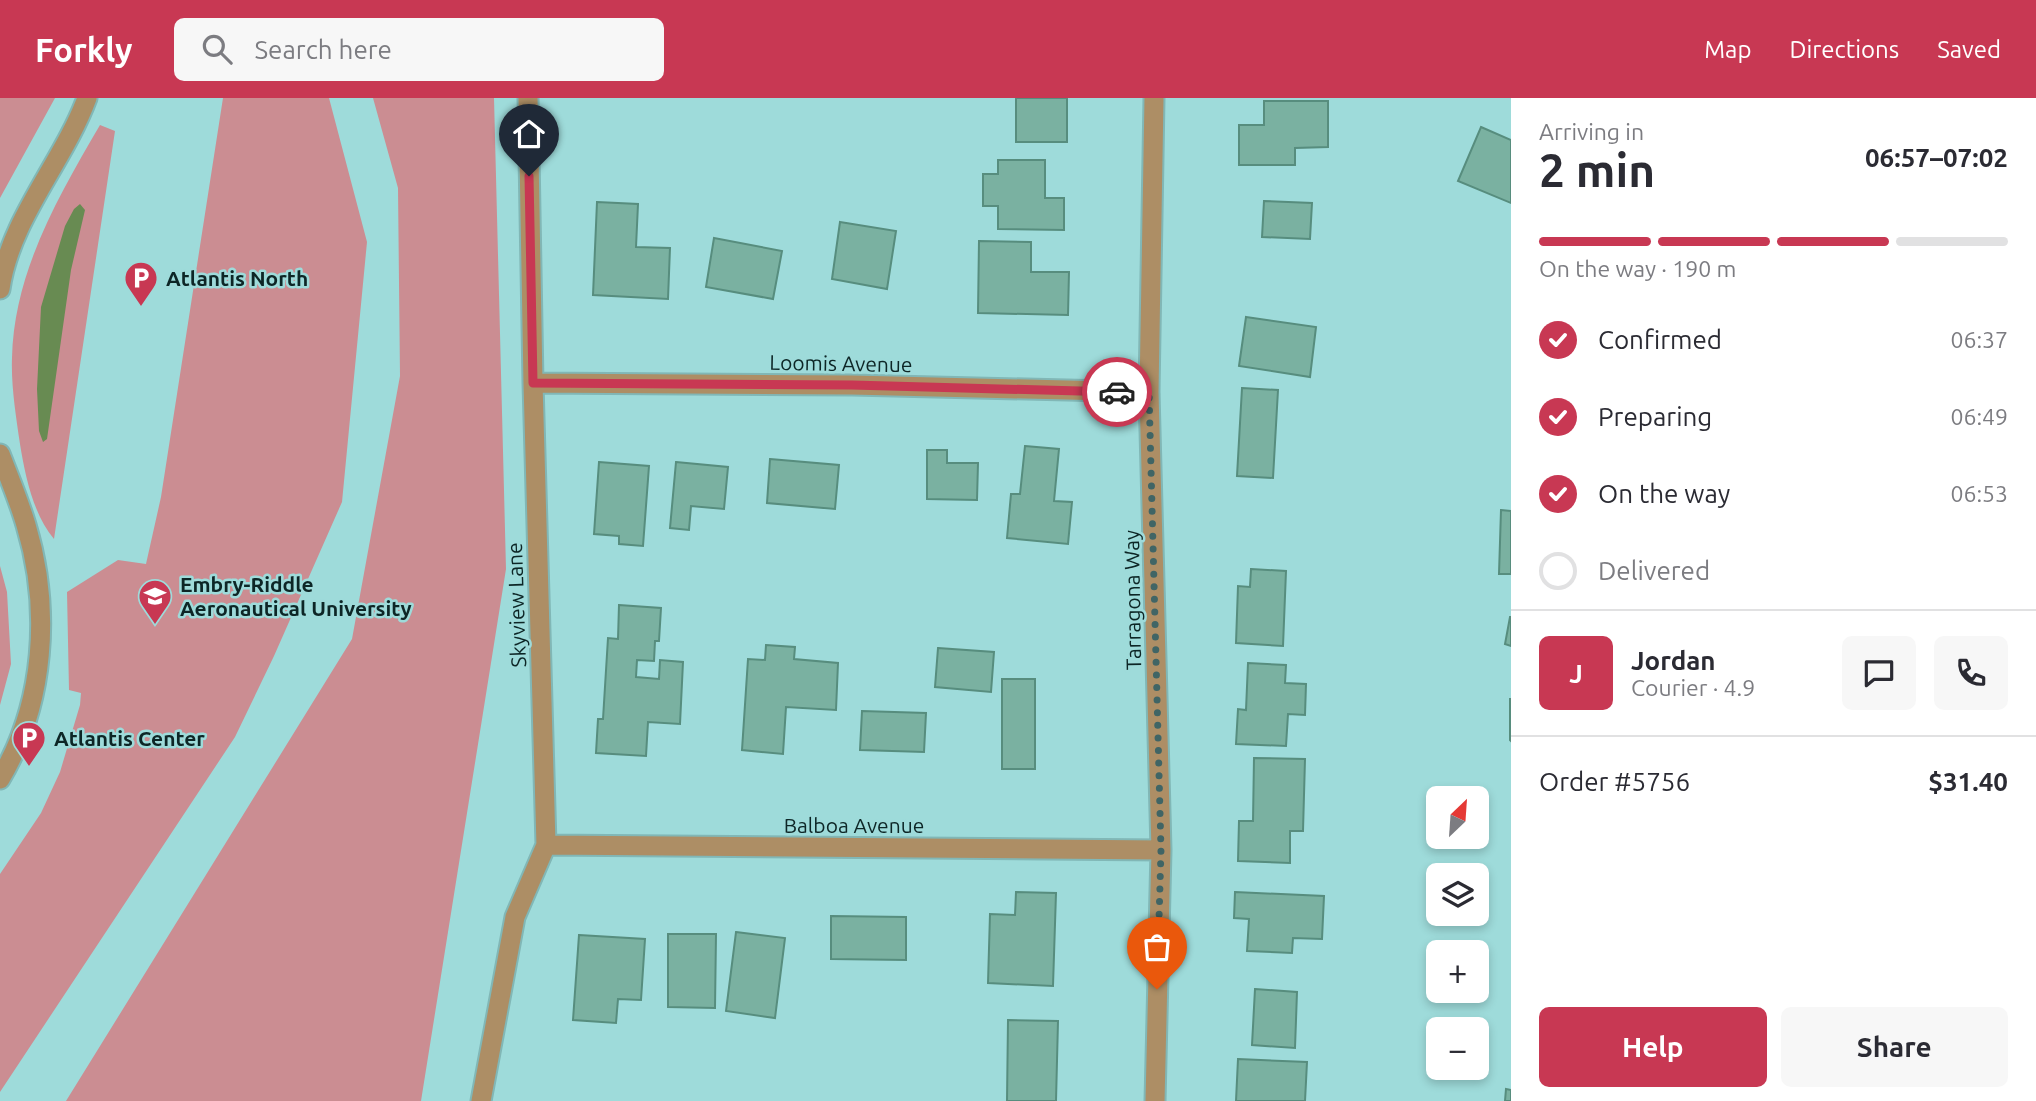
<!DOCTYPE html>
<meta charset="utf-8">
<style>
body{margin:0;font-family:Ubuntu,sans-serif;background:#f7f7f7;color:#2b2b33;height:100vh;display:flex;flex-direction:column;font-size:26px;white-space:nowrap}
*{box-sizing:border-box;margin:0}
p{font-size:23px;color:#7c7c81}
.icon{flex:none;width:38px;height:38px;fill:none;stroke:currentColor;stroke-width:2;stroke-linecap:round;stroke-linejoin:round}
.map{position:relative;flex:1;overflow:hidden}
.details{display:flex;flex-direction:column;background:#fff;width:525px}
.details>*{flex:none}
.needle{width:46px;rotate:25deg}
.controls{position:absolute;left:1426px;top:688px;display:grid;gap:14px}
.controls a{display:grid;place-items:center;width:63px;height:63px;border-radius:10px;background:#fff;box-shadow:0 4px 10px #0003;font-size:35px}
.pin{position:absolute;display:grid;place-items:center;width:60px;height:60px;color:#fff;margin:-72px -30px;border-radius:50% 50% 50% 0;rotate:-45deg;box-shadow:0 0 7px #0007}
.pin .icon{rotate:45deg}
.courier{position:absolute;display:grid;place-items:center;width:70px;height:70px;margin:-35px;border:5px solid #c83853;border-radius:50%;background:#fff;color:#222;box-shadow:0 2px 9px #0007}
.head em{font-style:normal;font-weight:700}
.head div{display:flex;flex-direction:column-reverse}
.head{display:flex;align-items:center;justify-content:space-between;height:119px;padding:0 28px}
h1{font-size:46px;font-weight:700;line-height:52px}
.bar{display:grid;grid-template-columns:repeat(4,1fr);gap:10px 7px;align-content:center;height:84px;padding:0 28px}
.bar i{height:9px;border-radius:5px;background:#e1e1e2}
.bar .current{background:#c83853}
.bar p{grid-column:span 4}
.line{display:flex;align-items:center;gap:18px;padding:0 28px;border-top:2px solid #e1e1e2}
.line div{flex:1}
.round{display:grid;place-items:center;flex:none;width:74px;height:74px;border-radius:10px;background:#f7f7f7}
ol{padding:0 28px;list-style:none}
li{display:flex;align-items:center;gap:21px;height:77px}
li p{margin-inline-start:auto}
li .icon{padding:7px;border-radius:50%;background:#c83853;color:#fff;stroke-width:4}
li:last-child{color:#7c7c81}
li i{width:38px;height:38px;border:4px solid #e1e1e2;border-radius:50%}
.primary-button{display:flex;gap:14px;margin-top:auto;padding:14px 28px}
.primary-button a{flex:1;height:80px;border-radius:10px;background:#c83853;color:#fff;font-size:28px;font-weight:700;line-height:80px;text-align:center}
.primary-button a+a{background:#f7f7f7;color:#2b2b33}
header{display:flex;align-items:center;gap:42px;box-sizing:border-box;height:98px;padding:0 35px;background:#c83853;color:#fff}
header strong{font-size:33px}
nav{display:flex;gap:38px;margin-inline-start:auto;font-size:24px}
.search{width:490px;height:63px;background:#f7f7f7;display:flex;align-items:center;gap:18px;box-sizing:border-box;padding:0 24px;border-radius:10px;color:#7c7c81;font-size:26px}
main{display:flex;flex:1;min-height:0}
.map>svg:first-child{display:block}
.green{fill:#cb8d92}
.water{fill:#688b52}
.building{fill:#7ab1a1;stroke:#578d7e;stroke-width:2}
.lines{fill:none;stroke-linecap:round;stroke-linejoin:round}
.minor-casing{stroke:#81b7b6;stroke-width:23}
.minor{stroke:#ad8e65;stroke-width:19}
.done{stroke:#406565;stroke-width:7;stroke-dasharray:0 12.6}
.route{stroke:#c83853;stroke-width:9}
.labels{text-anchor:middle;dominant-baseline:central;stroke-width:5;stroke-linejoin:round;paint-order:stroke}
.poi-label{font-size:21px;font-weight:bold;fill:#0d2626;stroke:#9edbda;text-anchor:start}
.street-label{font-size:21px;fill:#0d2626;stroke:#9edbda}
</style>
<header>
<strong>Forkly</strong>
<div class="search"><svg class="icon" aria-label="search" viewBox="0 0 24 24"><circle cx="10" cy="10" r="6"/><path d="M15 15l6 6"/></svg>Search here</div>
<nav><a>Map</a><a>Directions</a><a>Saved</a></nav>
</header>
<main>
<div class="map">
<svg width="1511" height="1003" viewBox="0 0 1511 1003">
<rect width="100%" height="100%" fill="#9edbda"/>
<path class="green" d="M0,0h55l-55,100z
M223,0h106l38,144 -25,260 -68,154 -39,81 -235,355v-218l41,-61 19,-41 20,-67 1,-12 -12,-3 -2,-98 51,-32 28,4 15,-67z
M373,0h121l12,471 -85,532h-355l286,-462 48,-263 -2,-188z
M100,27l15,6 -61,408c-21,-25 -29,-64 -34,-95 -4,-28 -9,-58 -8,-86 2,-86 46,-161 88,-233z
M0,468l7,26 4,72 -11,41z"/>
<path class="water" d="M80,106l5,6 -14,60 -24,169 -4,3 -4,-11 -2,-42 4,-82 24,-81 9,-17z"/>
<path class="building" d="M1016,0h51v44h-51z
M1264,3h64v46l-33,1v17h-56v-40h25z
M1481,29l30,13v63l-53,-22z
M998,62h47v38h19v32l-66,-1v-23h-15v-32h15z
M1264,103l48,2 -2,36 -48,-2z
M597,104l41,2 -2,43 34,1 -2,51 -75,-4z
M840,124l56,9 -9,58 -55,-10z
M714,140l68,13 -9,48 -67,-12z
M979,143l52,1v30h38l-1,43 -90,-2z
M1246,219l70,10 -6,50 -71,-11z
M1242,290l36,2 -5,88 -36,-2z
M1025,348l34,3 -5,52 18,1 -4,42 -61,-6 4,-44h9z
M927,352h20v13h31l-1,37 -50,-1z
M770,361l69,6 -4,44 -68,-6z
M599,364l50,4 -6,80 -24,-2v-8l-25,-2z
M676,364l52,5 -4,42 -33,-3 -2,24 -19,-2z
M1501,412l10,1v63h-12z
M1251,471l35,2 -3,75 -47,-3 2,-57 12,1z
M619,507l42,3 -2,33h-4l-1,20 -17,-1 -1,17 23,2 1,-19 23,2 -3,62 -32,-2 -2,34 -50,-3 2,-34h5l5,-81 10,1z
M1510,519h1v29l-6,-2z
M766,547l29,2 -1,12 44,4 -2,47 -50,-3 -3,47 -41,-4 6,-91 17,1z
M938,550l56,4 -3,40 -56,-5z
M1248,565l38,2 -1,18 21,1 -1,31 -17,-1 -2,32 -50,-2 2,-35 8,1z
M1002,581h33v90h-33z
M1510,601h1v42l-1,-1z
M862,613l64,2 -2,39 -64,-2z
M1254,660l51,1 -2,72h-13v32l-52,-2 1,-40h14z
M1016,794l40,1 -3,93 -65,-3 2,-69 25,1z
M1235,794l89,4 -2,43 -29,-1 -1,15 -45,-2 2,-32 -15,-1z
M831,818l75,1v43l-75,-1z
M736,834l49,6 -10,80 -49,-7z
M668,836h48l-1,74 -47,-1z
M579,837l66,4 -4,61 -23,-1 -2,24 -43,-3z
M1255,891l42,3 -2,56 -43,-3z
M1008,922l50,1 -2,80h-49z
M1238,961l69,3 -2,39h-69z
M1506,991l5,1v11h-6z"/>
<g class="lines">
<defs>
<path id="minor" d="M1154,0l-5,294 12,458 -6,251
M0,191c10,-70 63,-126 87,-191
M533,285l319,2 297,7
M0,356c9,23 19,47 26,71 25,83 19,179 -26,254
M546,747l615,5
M481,1003l34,-184 31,-72 -13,-462 -5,-285"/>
</defs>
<use href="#minor" class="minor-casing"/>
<use href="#minor" class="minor"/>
</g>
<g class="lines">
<path class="done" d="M1117,294h32l12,458 -4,139"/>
<path class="route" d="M529,78l4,207 319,2 265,7"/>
</g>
<defs>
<symbol id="parking-pin" viewBox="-11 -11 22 30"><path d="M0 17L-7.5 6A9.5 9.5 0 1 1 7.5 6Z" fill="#c83853" stroke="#9edbda"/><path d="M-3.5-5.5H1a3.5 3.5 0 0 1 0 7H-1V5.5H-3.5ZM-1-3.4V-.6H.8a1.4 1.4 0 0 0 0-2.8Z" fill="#fff"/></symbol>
<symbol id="university-pin" viewBox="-11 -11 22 30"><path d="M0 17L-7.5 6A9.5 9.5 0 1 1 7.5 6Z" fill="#c83853" stroke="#9edbda"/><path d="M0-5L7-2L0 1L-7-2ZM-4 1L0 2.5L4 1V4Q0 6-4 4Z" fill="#fff"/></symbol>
</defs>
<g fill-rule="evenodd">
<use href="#parking-pin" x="122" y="161" width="38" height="52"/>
<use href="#university-pin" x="136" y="479" width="38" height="52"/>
<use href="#parking-pin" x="10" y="621" width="38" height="52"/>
</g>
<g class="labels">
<g class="poi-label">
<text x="166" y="180">Atlantis North</text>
<text x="180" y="486">Embry-Riddle<tspan x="180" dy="24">Aeronautical University</tspan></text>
<text x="54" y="640">Atlantis Center</text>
</g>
<g class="street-label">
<text transform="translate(841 265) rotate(1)">Loomis Avenue</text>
<text transform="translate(1132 502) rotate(-91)">Tarragona Way</text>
<text transform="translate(516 507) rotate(-92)">Skyview Lane</text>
<text x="854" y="727">Balboa Avenue</text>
</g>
</g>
</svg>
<div class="controls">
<a><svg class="needle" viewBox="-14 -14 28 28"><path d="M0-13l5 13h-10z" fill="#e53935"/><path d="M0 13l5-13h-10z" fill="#7c7c81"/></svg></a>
<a><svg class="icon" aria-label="layers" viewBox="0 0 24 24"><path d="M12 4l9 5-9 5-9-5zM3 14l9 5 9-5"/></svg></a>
<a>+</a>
<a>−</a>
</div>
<div class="pin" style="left:1157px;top:891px;background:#ea580c"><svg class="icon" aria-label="bag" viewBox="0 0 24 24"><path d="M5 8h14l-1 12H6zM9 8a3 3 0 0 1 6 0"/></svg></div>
<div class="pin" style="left:529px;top:78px;background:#1f2937"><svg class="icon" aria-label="home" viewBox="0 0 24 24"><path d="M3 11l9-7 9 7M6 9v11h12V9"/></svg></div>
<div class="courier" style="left:1117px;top:294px"><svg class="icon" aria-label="car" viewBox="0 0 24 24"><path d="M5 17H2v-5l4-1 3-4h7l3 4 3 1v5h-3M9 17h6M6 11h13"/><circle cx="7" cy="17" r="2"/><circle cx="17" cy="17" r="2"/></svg></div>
</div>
<section class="details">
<div class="head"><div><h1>2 min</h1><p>Arriving in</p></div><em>06:57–07:02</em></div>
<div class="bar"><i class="current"></i><i class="current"></i><i class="current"></i><i></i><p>On the way · 190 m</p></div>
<ol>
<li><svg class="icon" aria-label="check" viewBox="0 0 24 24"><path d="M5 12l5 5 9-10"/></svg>Confirmed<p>06:37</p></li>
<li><svg class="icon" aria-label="check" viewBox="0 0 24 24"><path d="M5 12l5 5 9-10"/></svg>Preparing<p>06:49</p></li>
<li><svg class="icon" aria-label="check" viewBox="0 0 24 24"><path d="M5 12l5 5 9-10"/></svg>On the way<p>06:53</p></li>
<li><i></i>Delivered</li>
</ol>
<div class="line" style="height:126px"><b class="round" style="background:#c83853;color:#fff">J</b><div><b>Jordan</b><p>Courier · 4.9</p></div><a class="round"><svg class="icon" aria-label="chat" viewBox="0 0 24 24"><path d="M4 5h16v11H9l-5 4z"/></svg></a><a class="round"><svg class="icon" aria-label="phone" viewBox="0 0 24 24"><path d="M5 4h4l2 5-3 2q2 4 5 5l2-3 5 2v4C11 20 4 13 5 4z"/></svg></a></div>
<div class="line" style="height:91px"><div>Order #5756</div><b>$31.40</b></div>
<div class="primary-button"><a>Help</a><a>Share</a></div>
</section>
</main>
